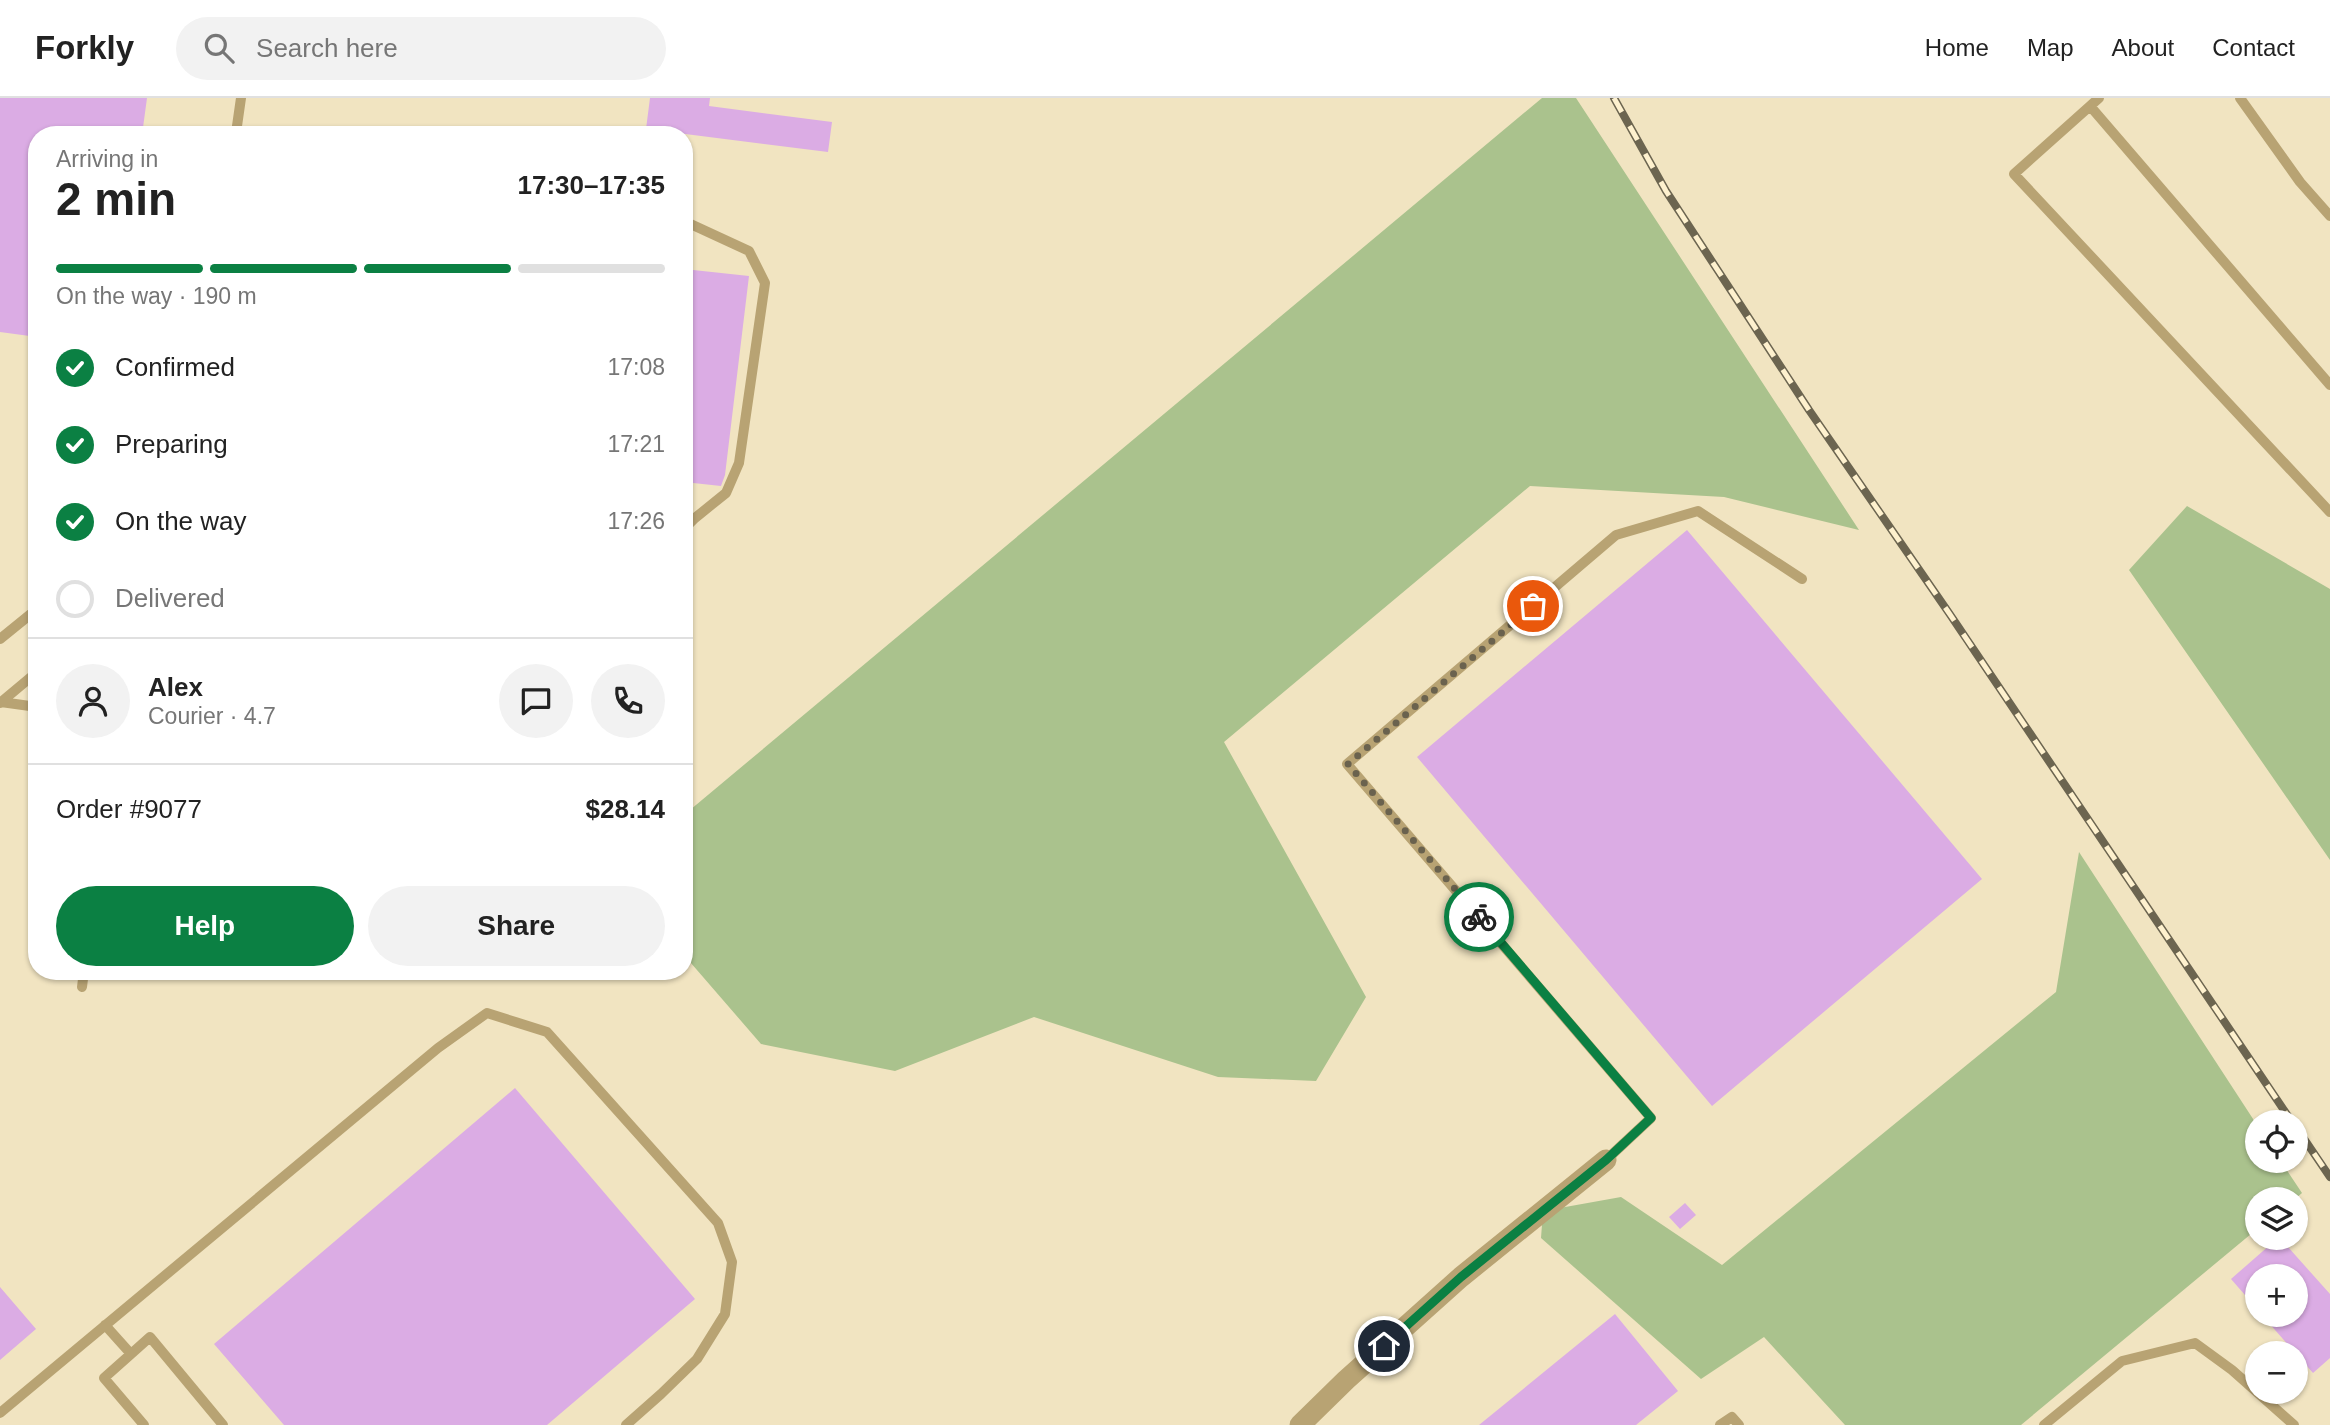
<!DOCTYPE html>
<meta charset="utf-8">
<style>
body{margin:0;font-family:Helvetica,sans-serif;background:#f2f2f2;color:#222;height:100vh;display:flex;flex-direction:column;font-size:26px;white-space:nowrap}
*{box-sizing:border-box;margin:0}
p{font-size:23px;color:#767676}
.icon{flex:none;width:38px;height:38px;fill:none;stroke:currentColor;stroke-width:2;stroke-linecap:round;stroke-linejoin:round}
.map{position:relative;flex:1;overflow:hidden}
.side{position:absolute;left:28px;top:28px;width:665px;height:854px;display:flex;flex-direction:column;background:#fff;border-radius:28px;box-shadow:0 2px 5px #0004}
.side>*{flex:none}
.tools{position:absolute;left:2245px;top:1012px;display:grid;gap:14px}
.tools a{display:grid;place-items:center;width:63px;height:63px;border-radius:50%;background:#fff;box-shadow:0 2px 5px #0004;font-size:35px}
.pin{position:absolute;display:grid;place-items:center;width:60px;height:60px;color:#fff;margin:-30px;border:4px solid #fff;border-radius:50%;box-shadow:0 2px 7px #0007}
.courier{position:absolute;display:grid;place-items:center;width:70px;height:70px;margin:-35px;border:5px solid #0b8043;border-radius:50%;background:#fff;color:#222;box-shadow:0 2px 9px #0007}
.head em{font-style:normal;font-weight:800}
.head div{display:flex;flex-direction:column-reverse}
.head{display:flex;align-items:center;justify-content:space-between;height:119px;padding:0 28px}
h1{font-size:46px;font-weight:800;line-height:52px}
.bar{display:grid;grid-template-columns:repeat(4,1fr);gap:10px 7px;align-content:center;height:84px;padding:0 28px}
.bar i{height:9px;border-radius:5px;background:#e0e0e0}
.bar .on{background:#0b8043}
.bar p{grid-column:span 4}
.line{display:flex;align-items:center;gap:18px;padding:0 28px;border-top:2px solid #e0e0e0}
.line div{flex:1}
.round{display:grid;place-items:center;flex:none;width:74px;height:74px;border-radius:37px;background:#f2f2f2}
ol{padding:0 28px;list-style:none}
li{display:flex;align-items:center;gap:21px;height:77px}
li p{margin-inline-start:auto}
li .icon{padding:7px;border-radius:50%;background:#0b8043;color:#fff;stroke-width:4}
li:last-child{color:#767676}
li i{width:38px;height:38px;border:4px solid #e0e0e0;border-radius:50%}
.button{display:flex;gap:14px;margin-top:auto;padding:14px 28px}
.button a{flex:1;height:80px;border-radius:42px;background:#0b8043;color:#fff;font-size:28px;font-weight:800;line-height:80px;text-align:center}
.button a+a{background:#f2f2f2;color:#222}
header{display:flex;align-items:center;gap:42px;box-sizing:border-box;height:98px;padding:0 35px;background:#fff;border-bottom:2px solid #e0e0e0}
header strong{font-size:33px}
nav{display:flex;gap:38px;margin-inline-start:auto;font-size:24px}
.search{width:490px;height:63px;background:#f2f2f2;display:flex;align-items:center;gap:18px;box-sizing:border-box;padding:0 24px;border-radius:38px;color:#767676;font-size:26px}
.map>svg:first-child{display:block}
.green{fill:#aac28d}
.building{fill:#dbace4}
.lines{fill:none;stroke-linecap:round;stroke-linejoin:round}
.lane{stroke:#b8a373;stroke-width:10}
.street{stroke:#b8a373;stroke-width:21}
.rail-casing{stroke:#6c6550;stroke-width:8}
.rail{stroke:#fef1ce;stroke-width:5;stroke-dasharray:16;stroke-linecap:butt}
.done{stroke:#6a624e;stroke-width:7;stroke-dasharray:0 12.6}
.route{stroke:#0b8043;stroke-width:9}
</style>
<header>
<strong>Forkly</strong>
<div class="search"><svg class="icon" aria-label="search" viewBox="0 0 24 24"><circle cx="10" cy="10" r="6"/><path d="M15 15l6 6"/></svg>Search here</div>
<nav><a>Home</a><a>Map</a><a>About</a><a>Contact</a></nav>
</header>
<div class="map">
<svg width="2330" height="1327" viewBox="0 0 2330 1327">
<rect width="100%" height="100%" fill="#f1e4c1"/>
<path class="green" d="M1542,0h34l283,432 -135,-33 -194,-11 -306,256 142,255 -50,84 -98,-4 -184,-60 -139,54 -134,-27 -77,-89v-140z
M2187,408l143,83v271l-201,-290z
M2079,754l178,273 1,35h22l22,33 -7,6h-37l-1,30 -236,196h-176l-81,-88 -63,42 -160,-141 2,-27 78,-14 101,68 334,-273z"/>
<path class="building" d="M0,0h147l-5,37h-105v202l-37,-5z
M650,0h60l-1,8 123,16 -4,30 -182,-23z
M684,171l65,7 -24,199 -4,11 -37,-4z
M1687,432l295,349 -270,227 -295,-349z
M515,990l180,211 -148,126h-263l-70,-81z
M1685,1105l11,12 -16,14 -11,-12z
M2279,1139l51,57v64l-17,15 -52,-59h35v-38h-38v34l-27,-31z
M0,1189l36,42 -36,31z
M1615,1216l63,77 -42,34h-157z"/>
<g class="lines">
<path class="lane" d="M2099,0l-85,76 316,338
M2240,0l60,84 30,34
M2090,8l240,279
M237,28l4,-28
M684,123l65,30 16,32 -26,180 -13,30 -31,25 -11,11
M0,541l37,-30
M1,604l36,5
M0,605l37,-31
M82,889l2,-16
M1606,1062l45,-42 -304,-354 269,-229 82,-24 104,68
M105,1227l26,29 19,-17 73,88
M131,1256l-27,24 40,47
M0,1315l438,-365 49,-35 60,19 171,191 14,39 -7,52 -28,45 -36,35 -35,31
M1720,1327l12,-8 7,8
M2044,1327l78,-64 73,-18 37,27 62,55"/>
<path class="street" d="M1300,1327l46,-45 115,-103 145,-117"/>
<defs>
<path id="rail" d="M1614,0l52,93 143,219 140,203 343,509
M2296,1029l34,50"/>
</defs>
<use href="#rail" class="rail-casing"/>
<use href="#rail" class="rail"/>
</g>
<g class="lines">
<path class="done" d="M1479,819l-131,-153 185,-158"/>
<path class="route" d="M1384,1248l77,-69 145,-117 45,-42 -172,-201"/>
</g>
</svg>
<div class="tools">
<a><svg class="icon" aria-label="locate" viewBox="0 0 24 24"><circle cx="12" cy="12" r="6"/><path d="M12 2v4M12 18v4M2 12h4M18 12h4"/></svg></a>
<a><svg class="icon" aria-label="layers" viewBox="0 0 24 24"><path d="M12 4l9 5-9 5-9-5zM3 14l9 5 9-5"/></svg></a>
<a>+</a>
<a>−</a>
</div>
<div class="pin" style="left:1533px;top:508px;background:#ea580c"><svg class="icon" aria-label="bag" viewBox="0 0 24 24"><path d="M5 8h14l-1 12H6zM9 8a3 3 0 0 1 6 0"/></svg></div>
<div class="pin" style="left:1384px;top:1248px;background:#1f2937"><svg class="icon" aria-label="home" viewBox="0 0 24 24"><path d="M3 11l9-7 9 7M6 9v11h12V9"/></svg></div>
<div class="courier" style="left:1479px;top:819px"><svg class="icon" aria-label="bike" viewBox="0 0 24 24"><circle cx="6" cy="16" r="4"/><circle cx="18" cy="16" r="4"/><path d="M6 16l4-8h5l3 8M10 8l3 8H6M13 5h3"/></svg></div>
<section class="side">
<div class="head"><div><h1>2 min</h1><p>Arriving in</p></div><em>17:30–17:35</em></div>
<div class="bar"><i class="on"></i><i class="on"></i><i class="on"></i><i></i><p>On the way · 190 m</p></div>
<ol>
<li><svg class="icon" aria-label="check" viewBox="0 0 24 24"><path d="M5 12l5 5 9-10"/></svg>Confirmed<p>17:08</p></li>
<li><svg class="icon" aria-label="check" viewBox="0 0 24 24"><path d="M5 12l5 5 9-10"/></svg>Preparing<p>17:21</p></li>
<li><svg class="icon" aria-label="check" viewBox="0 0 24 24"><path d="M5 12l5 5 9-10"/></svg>On the way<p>17:26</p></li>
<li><i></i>Delivered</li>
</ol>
<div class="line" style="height:126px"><a class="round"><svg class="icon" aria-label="person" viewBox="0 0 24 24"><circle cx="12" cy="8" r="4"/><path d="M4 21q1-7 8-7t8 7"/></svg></a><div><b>Alex</b><p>Courier · 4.7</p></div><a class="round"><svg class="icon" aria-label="chat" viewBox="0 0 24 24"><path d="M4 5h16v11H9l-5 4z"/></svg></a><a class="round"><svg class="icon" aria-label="phone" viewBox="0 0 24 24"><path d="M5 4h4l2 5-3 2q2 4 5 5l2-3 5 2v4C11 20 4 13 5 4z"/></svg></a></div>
<div class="line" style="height:91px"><div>Order #9077</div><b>$28.14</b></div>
<div class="button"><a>Help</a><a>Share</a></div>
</section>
</div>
